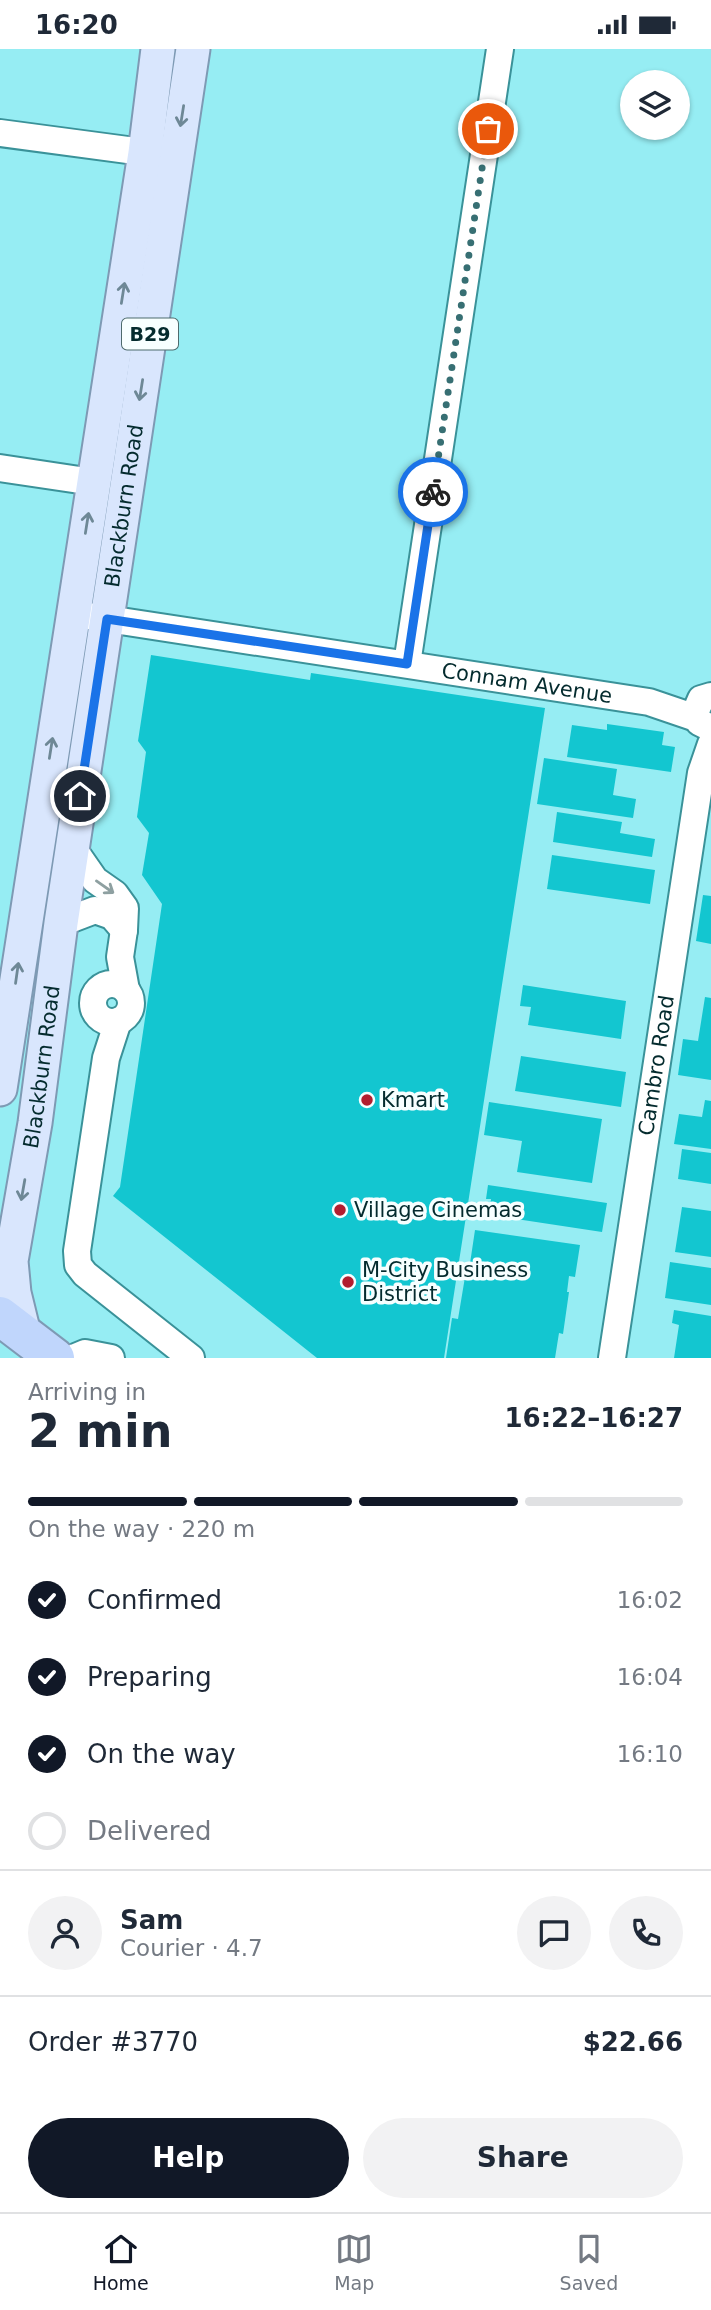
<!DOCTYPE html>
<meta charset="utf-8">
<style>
body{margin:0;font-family:"DejaVu Sans",sans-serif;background:#f2f2f3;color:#1f2937;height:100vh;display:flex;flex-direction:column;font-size:26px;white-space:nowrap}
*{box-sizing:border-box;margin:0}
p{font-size:23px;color:#747a83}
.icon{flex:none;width:38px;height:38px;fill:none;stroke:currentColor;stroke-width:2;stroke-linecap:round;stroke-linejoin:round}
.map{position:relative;height:1309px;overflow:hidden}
.side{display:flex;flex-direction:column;background:#fff;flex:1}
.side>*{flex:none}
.controls{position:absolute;left:620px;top:21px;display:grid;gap:14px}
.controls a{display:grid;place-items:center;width:70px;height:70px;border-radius:50%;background:#fff;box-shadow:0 2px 5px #0004;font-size:35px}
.pin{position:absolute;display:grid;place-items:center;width:60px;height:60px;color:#fff;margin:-30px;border:4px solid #fff;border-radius:50%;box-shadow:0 2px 7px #0007}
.courier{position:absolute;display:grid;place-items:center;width:70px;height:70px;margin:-35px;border:5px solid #1a73e8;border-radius:50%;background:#fff;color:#222;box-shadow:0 2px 9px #0007}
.overview em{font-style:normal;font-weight:700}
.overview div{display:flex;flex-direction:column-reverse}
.overview{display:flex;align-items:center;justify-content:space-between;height:119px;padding:0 28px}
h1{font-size:46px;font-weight:700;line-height:52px}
.bar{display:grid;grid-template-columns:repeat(4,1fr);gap:10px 7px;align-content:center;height:84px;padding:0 28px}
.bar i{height:9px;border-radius:5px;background:#e0e1e3}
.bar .selected{background:#111827}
.bar p{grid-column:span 4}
.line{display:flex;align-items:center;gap:18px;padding:0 28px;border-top:2px solid #e0e1e3}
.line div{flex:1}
.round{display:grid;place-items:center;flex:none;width:74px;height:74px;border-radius:37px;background:#f2f2f3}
ol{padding:0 28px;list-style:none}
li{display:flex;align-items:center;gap:21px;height:77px}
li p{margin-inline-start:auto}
li .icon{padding:7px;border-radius:50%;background:#111827;color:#fff;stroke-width:4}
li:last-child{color:#747a83}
li i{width:38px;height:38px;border:4px solid #e0e1e3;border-radius:50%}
.cta{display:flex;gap:14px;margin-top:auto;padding:14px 28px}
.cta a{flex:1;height:80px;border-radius:42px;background:#111827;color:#fff;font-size:28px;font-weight:700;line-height:80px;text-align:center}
.cta a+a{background:#f2f2f3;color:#1f2937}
.status{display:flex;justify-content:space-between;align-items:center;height:49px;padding:0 35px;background:#fff;direction:ltr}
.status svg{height:19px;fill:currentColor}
.tabs{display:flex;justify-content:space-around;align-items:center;height:98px;border-top:2px solid #e0e1e3;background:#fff;font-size:19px;color:#747a83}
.tabs a{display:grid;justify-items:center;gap:4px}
.tabs .selected{color:#111827}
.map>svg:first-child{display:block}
.building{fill:#13c6d0}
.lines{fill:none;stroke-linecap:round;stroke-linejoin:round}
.minor-casing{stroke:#3a9299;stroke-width:30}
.major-casing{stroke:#7e9ab4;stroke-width:37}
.highway-casing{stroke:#7e9ab4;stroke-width:42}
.minor{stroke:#fff;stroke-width:26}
.major{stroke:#d9e6fd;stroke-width:33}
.highway{stroke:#c0d6fc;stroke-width:38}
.oneway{stroke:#6e8896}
.oneway2{stroke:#8ea0a1}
.done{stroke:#376f73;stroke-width:7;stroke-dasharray:0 12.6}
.route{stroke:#1a73e8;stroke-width:9}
.poi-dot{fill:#b11e2f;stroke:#f7ffff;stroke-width:2.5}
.labels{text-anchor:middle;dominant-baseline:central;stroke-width:7;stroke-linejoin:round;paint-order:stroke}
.shield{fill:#f7ffff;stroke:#4d6b6d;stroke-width:2}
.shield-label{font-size:19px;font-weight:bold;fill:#042b2e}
.street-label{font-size:21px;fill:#042b2e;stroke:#f7ffff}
.poi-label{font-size:21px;fill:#042b2e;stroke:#f7ffff;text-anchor:start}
</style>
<div class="status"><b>16:20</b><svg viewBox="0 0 49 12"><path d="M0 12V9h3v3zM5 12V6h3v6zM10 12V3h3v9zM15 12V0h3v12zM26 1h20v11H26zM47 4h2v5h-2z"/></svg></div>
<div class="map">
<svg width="711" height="1309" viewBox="0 0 711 1309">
<rect width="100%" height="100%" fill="#96edf3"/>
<path class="building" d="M151,606l159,25 1,-7 234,35 -101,650h-127l-204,-162 7,-9 42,-283 -20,-29 7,-42 -12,-16 9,-65 -8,-11z
M607,675l57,8 -2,13 13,2 -4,25 -104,-15 5,-32 35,5z
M544,709l73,11 -4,26 23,4 -3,19 -96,-14z
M557,763l65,10 -2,11 35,6 -3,18 -99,-15z
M552,806l103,15 -5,34 -103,-15z
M703,846l8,1v48l-15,-3z
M523,936l103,16 -5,38 -93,-14 3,-18 -11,-1z
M705,948l6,1v82l-33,-5 5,-36 15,2z
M521,1007l105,16 -5,35 -106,-16z
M705,1051l6,1v48l-37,-5 5,-30 23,3z
M489,1053l113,17 -10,64 -75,-11 5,-31 -38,-6z
M682,1100l29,4v31l-33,-5z
M488,1136l119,18 -5,29 -113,-17 2,-16h-5z
M682,1158l29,4v46l-36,-5z
M475,1181l105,15 -5,32 -6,-1 -2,16h2l-6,42 -4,-1 -4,25h-109l6,-40 6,1 7,-42h3z
M670,1213l41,6v37l-46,-7z
M674,1261l37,6v42h-37l5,-33 -7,-2z"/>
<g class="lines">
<defs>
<g id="minor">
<path d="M0,84l165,22"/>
<path d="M0,419l93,14"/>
<path id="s1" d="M88,567l561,86 47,16"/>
<path d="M407,615l93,-615"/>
<path d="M709,678l-10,-5 -4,-9 6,-14 10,-3"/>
<path d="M72,798l23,33 20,14 10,14 -1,22 -4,27 6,33"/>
<path d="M61,874l34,-13 17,6 12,14"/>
<circle cx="112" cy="954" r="19"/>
<path d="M118,972l-12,37 -29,193 1,14 7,9 106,84"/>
<path d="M73,1309l12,-5 26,5"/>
<path id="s2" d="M612,1309l89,-585 10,-29"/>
</g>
<g id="major">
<path d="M0,1040l145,-936 13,-104"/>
<path id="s3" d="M24,1285l-10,-41 -3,-32 24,-138 26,-200 132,-874"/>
</g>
<path id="highway" d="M0,1267l55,42"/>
</defs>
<use href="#minor" class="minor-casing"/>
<use href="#major" class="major-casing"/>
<use href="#highway" class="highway-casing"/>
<use href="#minor" class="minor"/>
<use href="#major" class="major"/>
<use href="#highway" class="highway"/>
</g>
<defs><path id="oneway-shaft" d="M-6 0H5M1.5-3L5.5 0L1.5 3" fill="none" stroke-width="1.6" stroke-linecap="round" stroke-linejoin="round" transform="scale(1.75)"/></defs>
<g class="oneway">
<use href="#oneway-shaft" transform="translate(182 67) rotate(99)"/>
<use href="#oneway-shaft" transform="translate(123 244) rotate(-81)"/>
<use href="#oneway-shaft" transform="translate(141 341) rotate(99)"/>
<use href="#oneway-shaft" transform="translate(87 474) rotate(-81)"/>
<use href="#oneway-shaft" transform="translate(51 699) rotate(-81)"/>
<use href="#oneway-shaft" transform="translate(17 924) rotate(-82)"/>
<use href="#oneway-shaft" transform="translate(23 1141) rotate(100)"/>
</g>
<use class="oneway2" href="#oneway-shaft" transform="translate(105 838) rotate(35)"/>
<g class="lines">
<path class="done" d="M433,443l55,-363"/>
<path class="route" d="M80,747l27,-177 300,45 26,-172"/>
</g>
<g class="poi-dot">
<circle cx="367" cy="1051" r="7"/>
<circle cx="340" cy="1161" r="7"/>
<circle cx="348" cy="1233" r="7"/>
</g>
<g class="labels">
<rect class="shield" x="122" y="269.5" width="56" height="31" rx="5"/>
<g class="shield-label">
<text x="150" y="285">B29</text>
</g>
<g class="street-label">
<text stroke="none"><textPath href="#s3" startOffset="838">Blackburn Road</textPath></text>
<text stroke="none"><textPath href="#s1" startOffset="444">Connam Avenue</textPath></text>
<text stroke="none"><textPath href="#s3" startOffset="271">Blackburn Road</textPath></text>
<text stroke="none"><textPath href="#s2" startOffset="296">Cambro Road</textPath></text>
</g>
<g class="poi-label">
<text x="381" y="1051">Kmart</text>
<text x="354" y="1161">Village Cinemas</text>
<text x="362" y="1221">M-City Business<tspan x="362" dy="24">District</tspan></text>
</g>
</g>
</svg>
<div class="controls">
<a><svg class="icon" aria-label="layers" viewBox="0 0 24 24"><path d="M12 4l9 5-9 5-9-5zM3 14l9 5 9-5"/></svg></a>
</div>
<div class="pin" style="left:488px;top:80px;background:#ea580c"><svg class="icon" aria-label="bag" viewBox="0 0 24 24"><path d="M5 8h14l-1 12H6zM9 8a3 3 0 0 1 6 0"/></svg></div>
<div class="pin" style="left:80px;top:747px;background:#1f2937"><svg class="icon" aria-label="home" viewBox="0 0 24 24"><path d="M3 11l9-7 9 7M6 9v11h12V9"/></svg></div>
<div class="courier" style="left:433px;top:443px"><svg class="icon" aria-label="bike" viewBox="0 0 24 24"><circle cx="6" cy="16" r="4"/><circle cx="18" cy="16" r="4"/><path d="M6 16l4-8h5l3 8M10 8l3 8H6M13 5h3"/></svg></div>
</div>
<section class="side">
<div class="overview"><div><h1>2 min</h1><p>Arriving in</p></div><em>16:22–16:27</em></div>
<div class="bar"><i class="selected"></i><i class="selected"></i><i class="selected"></i><i></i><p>On the way · 220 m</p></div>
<ol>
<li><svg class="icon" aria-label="check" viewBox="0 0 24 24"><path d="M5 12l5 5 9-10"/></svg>Confirmed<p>16:02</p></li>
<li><svg class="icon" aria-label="check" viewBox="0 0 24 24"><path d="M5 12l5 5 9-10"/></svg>Preparing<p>16:04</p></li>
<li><svg class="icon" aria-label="check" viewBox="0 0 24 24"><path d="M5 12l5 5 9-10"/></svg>On the way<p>16:10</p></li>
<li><i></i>Delivered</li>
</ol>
<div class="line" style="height:126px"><a class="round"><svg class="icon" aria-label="person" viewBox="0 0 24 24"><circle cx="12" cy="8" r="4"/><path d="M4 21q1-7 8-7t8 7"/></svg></a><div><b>Sam</b><p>Courier · 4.7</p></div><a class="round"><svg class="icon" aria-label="chat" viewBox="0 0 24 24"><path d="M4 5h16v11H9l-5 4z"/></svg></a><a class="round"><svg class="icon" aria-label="phone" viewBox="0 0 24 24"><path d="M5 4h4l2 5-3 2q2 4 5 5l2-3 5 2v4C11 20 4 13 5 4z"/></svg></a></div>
<div class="line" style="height:91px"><div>Order #3770</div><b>$22.66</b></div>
<div class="cta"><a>Help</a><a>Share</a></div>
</section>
<nav class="tabs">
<a class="selected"><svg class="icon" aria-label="home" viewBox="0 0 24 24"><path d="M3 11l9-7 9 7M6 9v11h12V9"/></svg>Home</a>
<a><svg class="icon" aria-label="map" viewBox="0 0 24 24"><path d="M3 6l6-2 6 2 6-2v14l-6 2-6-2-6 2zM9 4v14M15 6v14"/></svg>Map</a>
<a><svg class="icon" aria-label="saved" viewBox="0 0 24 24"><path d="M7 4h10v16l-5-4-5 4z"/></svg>Saved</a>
</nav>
